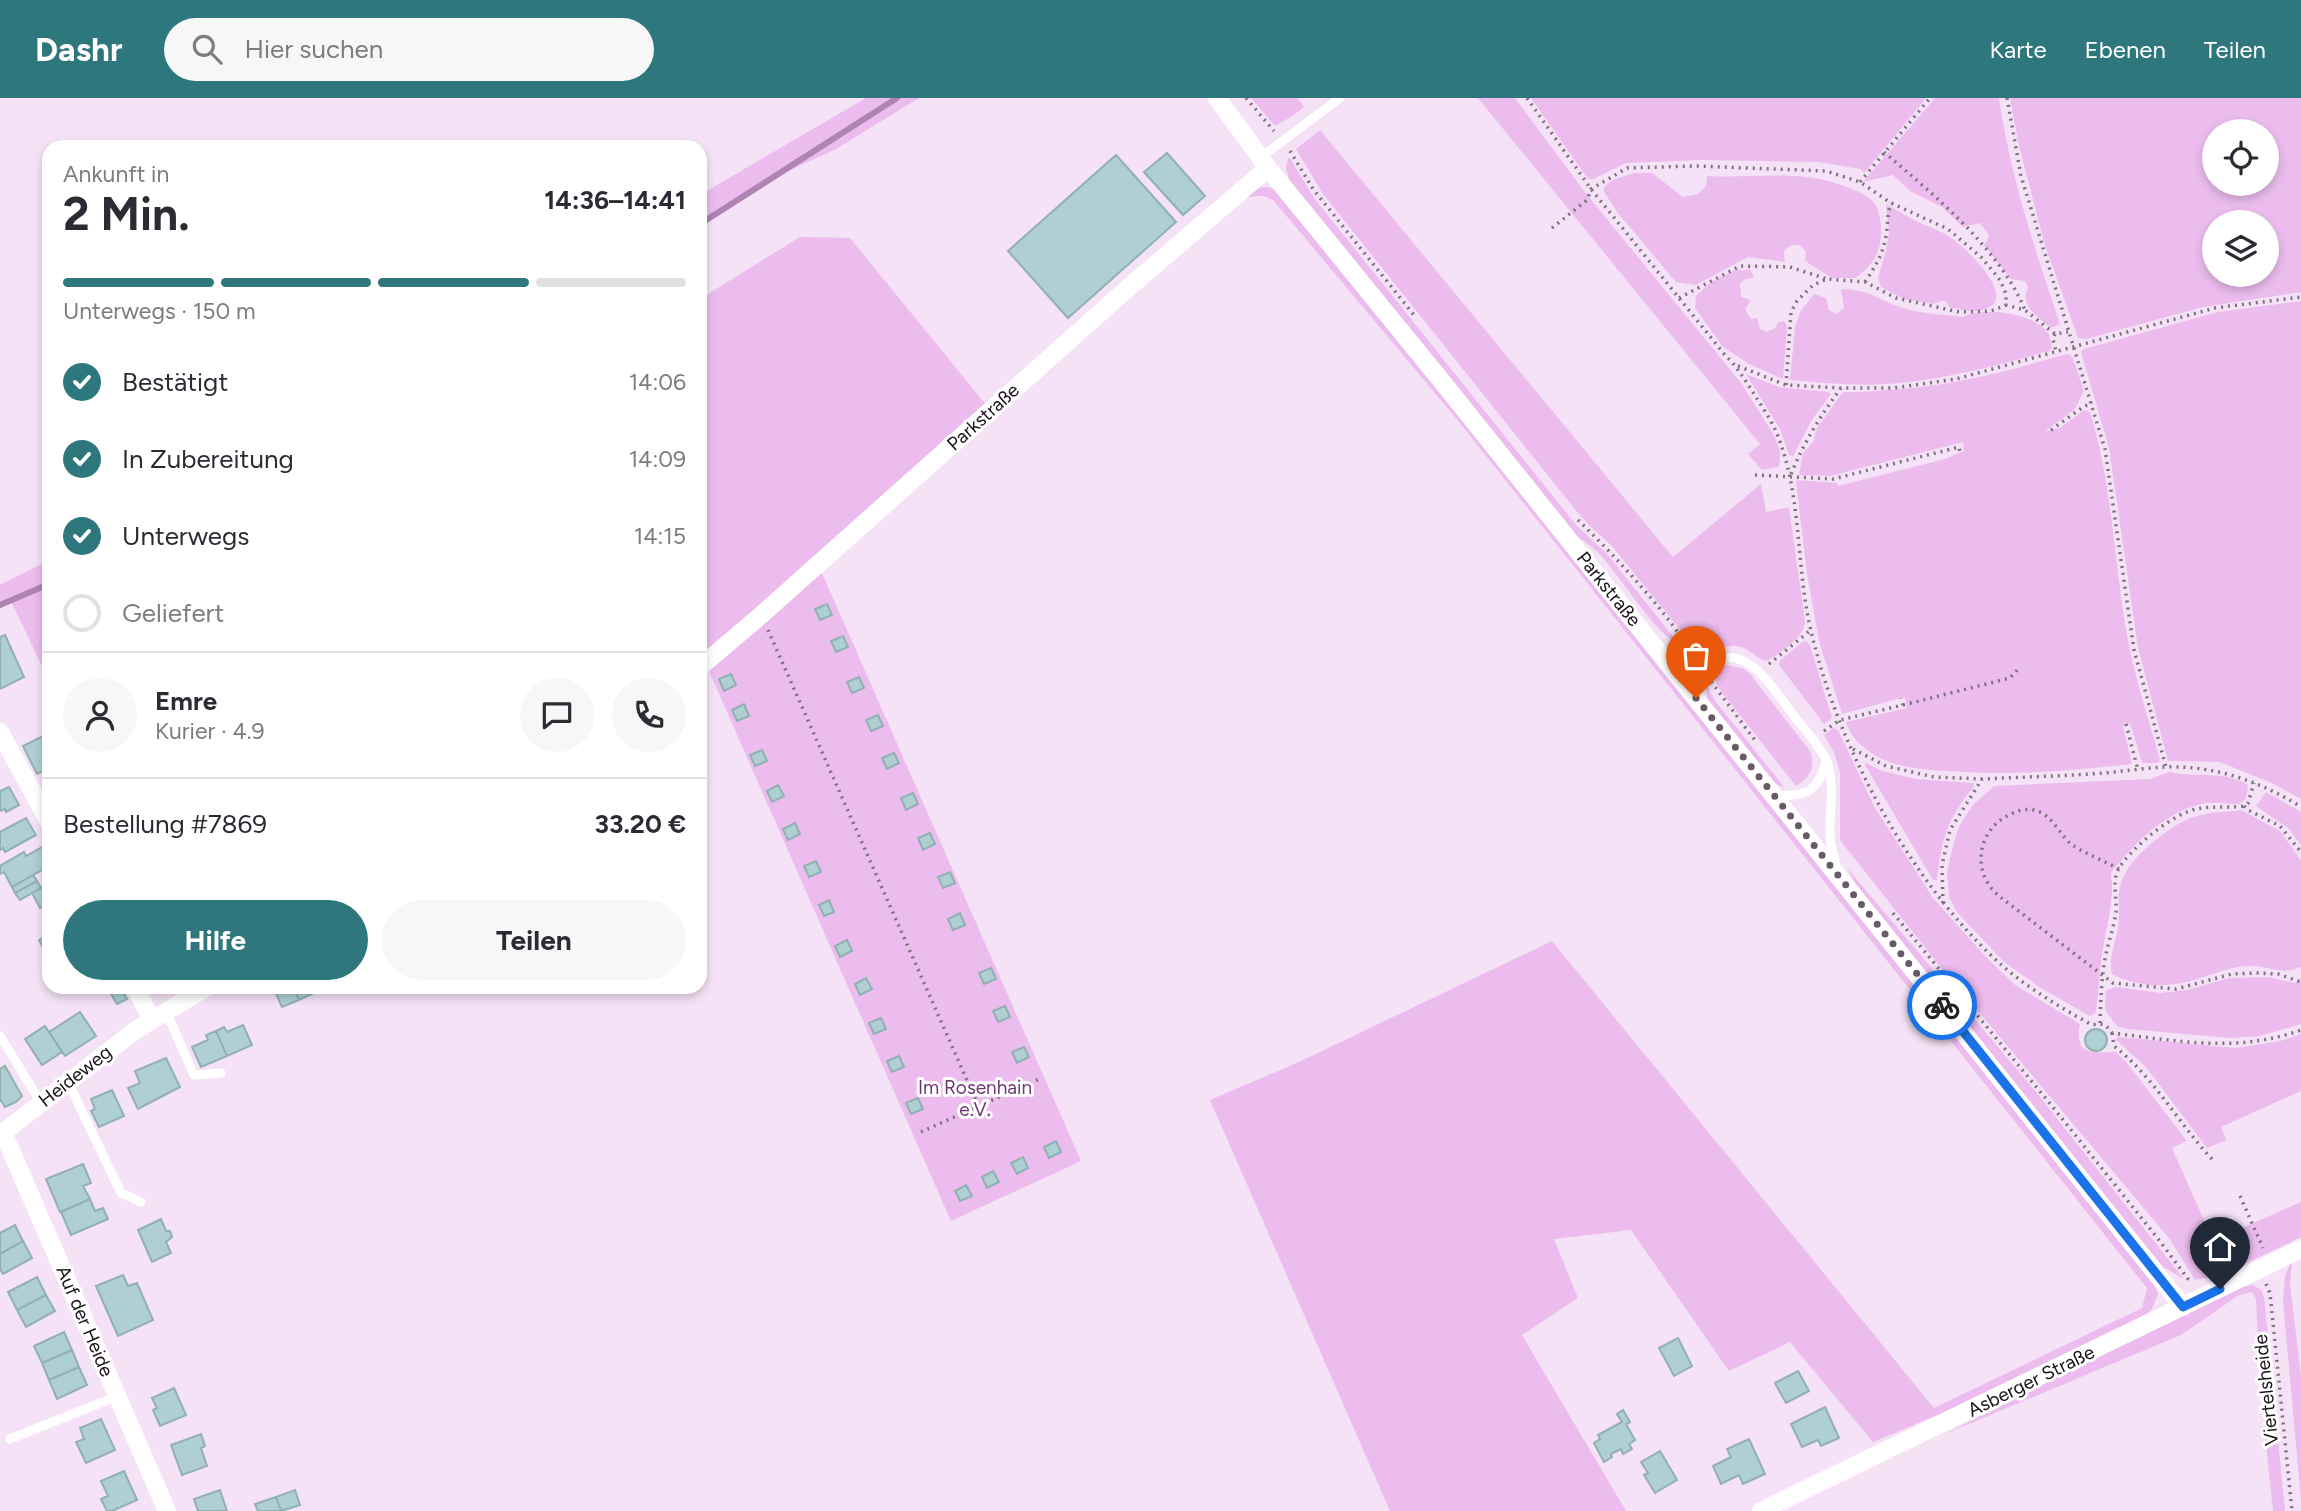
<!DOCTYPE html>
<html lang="de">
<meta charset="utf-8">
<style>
body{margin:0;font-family:Figtree,sans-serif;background:#f7f7f7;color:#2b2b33;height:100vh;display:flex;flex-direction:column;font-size:26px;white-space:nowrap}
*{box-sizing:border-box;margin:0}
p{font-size:23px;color:#7c7c81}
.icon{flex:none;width:38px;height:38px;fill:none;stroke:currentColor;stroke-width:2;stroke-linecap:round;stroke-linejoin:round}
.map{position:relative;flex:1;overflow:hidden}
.drawer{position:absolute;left:42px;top:42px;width:665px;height:854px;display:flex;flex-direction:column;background:#fff;border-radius:21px;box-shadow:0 4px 10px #0003}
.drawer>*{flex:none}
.tools{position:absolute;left:2202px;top:21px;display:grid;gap:14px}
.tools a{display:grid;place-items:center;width:77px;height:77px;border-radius:50%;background:#fff;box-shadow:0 4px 10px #0003;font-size:35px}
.pin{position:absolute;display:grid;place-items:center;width:60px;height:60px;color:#fff;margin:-72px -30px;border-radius:50% 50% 50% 0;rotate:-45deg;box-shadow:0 0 7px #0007}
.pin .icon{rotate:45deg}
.courier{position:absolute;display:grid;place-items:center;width:70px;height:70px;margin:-35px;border:5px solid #1a73e8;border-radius:50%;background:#fff;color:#222;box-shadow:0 2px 9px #0007}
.summary em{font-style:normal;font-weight:700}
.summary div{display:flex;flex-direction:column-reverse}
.summary{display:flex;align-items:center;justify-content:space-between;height:119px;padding:0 21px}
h1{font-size:46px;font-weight:700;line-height:52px}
.bar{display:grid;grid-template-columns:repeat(4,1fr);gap:10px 7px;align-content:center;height:84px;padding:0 21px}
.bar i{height:9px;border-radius:5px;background:#e1e1e2}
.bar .on{background:#2d777d}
.bar p{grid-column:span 4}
.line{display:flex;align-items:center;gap:18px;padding:0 21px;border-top:2px solid #e1e1e2}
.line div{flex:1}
.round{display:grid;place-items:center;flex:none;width:74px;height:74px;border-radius:37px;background:#f7f7f7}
ol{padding:0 21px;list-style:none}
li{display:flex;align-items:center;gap:21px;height:77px}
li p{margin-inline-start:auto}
li .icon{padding:7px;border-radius:50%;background:#2d777d;color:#fff;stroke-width:4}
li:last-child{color:#7c7c81}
li i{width:38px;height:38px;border:4px solid #e1e1e2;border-radius:50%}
.cta{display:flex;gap:14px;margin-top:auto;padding:14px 21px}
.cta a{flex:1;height:80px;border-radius:42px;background:#2d777d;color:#fff;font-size:28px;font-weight:700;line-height:80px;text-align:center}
.cta a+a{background:#f7f7f7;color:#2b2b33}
header{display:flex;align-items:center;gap:42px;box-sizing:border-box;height:98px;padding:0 35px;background:#2d777d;color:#fff}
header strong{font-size:33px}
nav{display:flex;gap:38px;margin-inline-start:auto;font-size:24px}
.search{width:490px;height:63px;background:#f7f7f7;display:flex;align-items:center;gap:18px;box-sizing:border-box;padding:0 24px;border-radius:38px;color:#7c7c81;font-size:26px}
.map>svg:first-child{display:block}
.green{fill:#ebbced;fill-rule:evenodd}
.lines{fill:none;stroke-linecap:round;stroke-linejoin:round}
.stream{stroke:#af83b2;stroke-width:6}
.building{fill:#afcfd2;stroke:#91b0b3;stroke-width:2}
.path{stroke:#7d717e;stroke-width:3.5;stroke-dasharray:2 5;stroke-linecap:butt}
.lane{stroke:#fff;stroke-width:9}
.street{stroke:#fff;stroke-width:18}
.done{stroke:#675b67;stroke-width:7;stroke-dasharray:0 12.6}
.route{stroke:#1a73e8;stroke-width:9}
.labels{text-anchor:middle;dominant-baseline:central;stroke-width:6;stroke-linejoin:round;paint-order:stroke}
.street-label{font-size:19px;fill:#1a131a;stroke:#fff}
.park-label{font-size:19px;fill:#6e3772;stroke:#fff}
</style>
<header>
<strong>Dashr</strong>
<div class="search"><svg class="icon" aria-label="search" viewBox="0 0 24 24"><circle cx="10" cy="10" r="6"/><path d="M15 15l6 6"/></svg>Hier suchen</div>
<nav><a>Karte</a><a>Ebenen</a><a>Teilen</a></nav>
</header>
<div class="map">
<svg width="2301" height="1413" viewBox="0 0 2301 1413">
<rect width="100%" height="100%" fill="#f5e2f6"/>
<path class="green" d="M866,0h53l-83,51 -85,39 -51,36v-29z
M1251,0h47l6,9 -10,8 -19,11z
M1478,0h37l69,93 157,192 33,52 6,17 -1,15 -17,3 -14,-16 12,-10z
M1531,0h395l-62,75 -4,-4 -42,-7 -116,-2 -76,3 -33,16h-5z
M1935,0h64c11,77 36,152 61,226l-9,4c-12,-10 -32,-22 -23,-40l-3,-7 -14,-2 -27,-34 3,-4 2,-6 -9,-12 -17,4 -21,-20 -32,-16 -17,-16 -30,7z
M2010,0h291v194l-98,15 -117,32 -8,-1 -34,-96 -25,-96zM2214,33h52v53h-52zM2214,124h52v53h-52z
M1320,32l353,427 88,-73 5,28 23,-5 16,114c0,16 -26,33 -39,40 -10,-3 -18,-14 -30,-15 -11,-1 -26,4 -40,3l-85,-104 -20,-18 -13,-14 -255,-319 -27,-45z
M1288,60h2l24,40 263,328 30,28 72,90c-26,-12 -56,-65 -77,-87 -7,-9 -17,-15 -26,-21l-287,-356 -3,-12z
M1634,75h18l31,24 15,-3 8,-8 1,-10c46,3 89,-7 134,9 25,9 39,13 40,43 1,23 -8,38 -26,50h-23l-27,-17 1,-9 -5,-6c-8,-2 -11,-1 -17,5l1,11 -37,-5 -52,28 -20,-3 -59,-70 -14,-22c5,-11 20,-13 31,-17z
M1264,89l9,1 6,4 874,1088 5,14 -6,15 -7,7 -205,98 -67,28 -83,-100 -61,29 -98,-141 -77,9 24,59 -56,37 104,176h-236l-180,-411 89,-38 253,-121 382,467 208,-100 5,-20 -687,-865 -186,-222c-14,-9 -24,-4 -38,1l18,-13z
M1886,106c11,6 22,13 34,19 10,4 21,8 30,14 16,11 78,69 26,74 -9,0 -19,-2 -27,-4l-4,-7 -12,4 -29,-5 -23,-12 -3,-10 7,-22 4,-21z
M800,139l50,1 137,168 -287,252v-359z
M1737,171l5,2 8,-2 4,9 -9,1 -5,5 1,13 10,3 -6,9 6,10 6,-1 3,11 7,3 8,-4 3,-6 6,-1 3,5 -4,53 -34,-15 -26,-17 -28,-39 1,-12 15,-14z
M1841,191c31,1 37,11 62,19 18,6 41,6 60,9 20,-11 69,-4 84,15 3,3 4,11 5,16l-3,3c-50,14 -99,27 -150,32 -36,4 -73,0 -109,-3l5,-53 5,-15 14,-18 12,4 3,12 7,4 8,-6z
M2301,203v498l-29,-16 -52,-21 -52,-1 -30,-113 -29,-200 -28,-96 3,-3 134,-37z
M2063,257l6,-1 4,4 11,33 -9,18 -30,22 15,-3 24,-18 6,2c23,75 24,153 38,229 8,40 21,80 32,119l-2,3h-16l-12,-40 -7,3 9,38c-54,6 -111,11 -166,8 -26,-2 -54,-1 -79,-11 -16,-6 -36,-21 -41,-39l61,-14 -2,-11 -63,17 -23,-73 -12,-67 -11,-92 2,-2 39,3 1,3 107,-27 19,-8 -1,-9 -133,34 -31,-1 4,-22 10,-11 4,-14 26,-36c15,1 29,-1 44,-2 61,-3 118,-18 176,-35z
M1746,276l33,13 49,5 3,2 -18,24 -20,38 -4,-1 -9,-26z
M49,462v121l-38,-80 -11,7v-23z
M821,473l260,590 -130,60 -242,-550z
M1806,543l4,4 22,73 -8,6 -45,-59 1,-4 22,-19z
M1727,567l17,4 6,5 60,77c6,16 0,27 -14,35l-75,-95 -4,-6 -3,-14z
M1706,586l10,18 69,86 -14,-7 -64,-81z
M1833,630l5,2 37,78 58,90 53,59 29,28 65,39c-6,33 13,28 36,28l10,10 61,79 -15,7 41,93 88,-39v35l-80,38 -26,5 -26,-42 -234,-278 -95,-120v-68l-6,-20 -10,-17z
M1866,665l16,8 34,8 58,4v3c-27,34 -32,51 -37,94h-4l-68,-115z
M2169,674c25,6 58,-2 79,13l-2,13 -6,6c-11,0 -22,-2 -33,-1 -39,6 -73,40 -96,70 4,30 -5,53 -9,82 -3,18 -3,36 -6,55l-1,3 -5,3 -49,-28 -37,-26 -47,-50 -8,-15 -2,-24 5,-24 7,-23 14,-21 21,-19 156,-7z
M2266,694l35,20v33l-13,-17 -32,-22z
M2241,712l39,21 21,29v107c-19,9 -33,-2 -52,-1 -25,1 -45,13 -68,17 -22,5 -50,1 -69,-9 -4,-18 4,-30 6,-48 2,-12 -1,-33 3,-43 8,-26 51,-60 76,-67 14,-4 30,-4 44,-6z
M1847,770l189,224 148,187 -21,-12 -300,-370z
M2268,879l27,6 6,-4v45l-41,12 -30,2 -103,-9 -10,-3 -12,-16 1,-20 11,-3 43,6 27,-3 42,-12z
M2301,936v57l-80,36 5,13 -19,8 -61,-81 -30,-27 2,-3 118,11 44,-7z
M2292,1161l-2,25 11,93v123l-18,-198 2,-26z
M2253,1187l8,5 3,7 21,214h-12l-12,-116 -5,-96 -4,-7 -13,3 -58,40 -236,99 277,-139 17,-7z"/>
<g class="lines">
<path class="stream" d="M700,126l197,-126
M0,507l49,-21"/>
</g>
<path class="building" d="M1167,55l38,43 -22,19 -39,-43z
M1116,57l60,67 -108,96 -60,-67z
M827,506l5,11 -12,5 -5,-11z
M5,537l19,42 -24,12v-52z
M843,538l5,11 -12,5 -5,-11z
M731,576l5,11 -12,6 -5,-12z
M859,579l5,11 -12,5 -5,-11z
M744,606l5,12 -12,5 -5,-11z
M878,617l5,11 -12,5 -5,-11z
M49,635v35l-12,6 -14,-28z
M762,652l5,11 -12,5 -5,-11z
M894,655l5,10 -12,6 -5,-11z
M778,687l6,11 -12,6 -5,-11z
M9,689l10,18 -13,7 -1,-3 -5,2v-20z
M913,695l5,11 -12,6 -5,-12z
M26,720l10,17 -31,17 -2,-4 -3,2v-18z
M795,725l5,11 -12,6 -5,-11z
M930,735l5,11 -12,6 -5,-12z
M42,749l7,12v7l-37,21 -8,-15 -4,2v-8l24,-14 2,4z
M816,763l5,11 -12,5 -5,-11z
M950,774l5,11 -12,5 -5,-11z
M33,777l4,6 -22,12 -3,-6z
M37,783l4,7 -21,12 -5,-7z
M49,786v20l-9,4 -8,-15z
M829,802l5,12 -10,4 -5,-11z
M960,815l5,12 -12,5 -5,-11z
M47,833l2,20 -3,2 -7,-13 5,-3 -1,-3z
M847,842l5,11 -12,6 -5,-11z
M991,870l5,11 -12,5 -5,-11z
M866,880l6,11 -12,6 -5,-11z
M107,889h13l7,12 -10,5z
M273,889h21l5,13 -17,7z
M294,889h20l2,5 -17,8z
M1005,908l5,11 -12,5 -5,-11z
M80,914l16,24 -31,20 -16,-24z
M881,920l5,11 -12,5 -5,-11z
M243,927l9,20 -25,11 -11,-25 8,-4 3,5z
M45,928l17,26 -20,13 -17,-26z
M2085 942a11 11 0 1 1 22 0a11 11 0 1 1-22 0Z
M216,933l11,25 -26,11 -9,-20 16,-7 -2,-5z
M1024,949l5,10 -12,6 -5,-11z
M899,958l5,11 -12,5 -5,-11z
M166,960l14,29 -42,22 -10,-21 12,-5 -5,-12z
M5,968l17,30 -6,6 -11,5 -5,-8v-30z
M112,992l12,26 -25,11 -8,-16 4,-2 -4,-10z
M918,1000l5,11 -12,5 -5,-11z
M1056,1043l5,11 -12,6 -5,-11z
M1023,1059l5,11 -11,6 -6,-11z
M83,1066l8,19 -8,3 7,13 -30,13 -14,-33z
M993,1073l6,11 -12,6 -5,-11z
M966,1087l6,11 -12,5 -5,-10z
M90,1101l5,12 8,-3 5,11 -37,16 -10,-23z
M161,1121l5,12h4l2,6 -6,5 5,11 -19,9 -14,-32z
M15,1127l8,16 -23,13v-21z
M23,1143l9,17 -29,16 -3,-5v-15z
M123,1177l5,11 9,-3 16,37 -35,16 -22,-50z
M37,1179l9,18 -29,15 -9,-18z
M46,1197l9,16 -29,16 -9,-17z
M64,1234l8,18 -30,13 -8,-17z
M1678,1240l14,28 -18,10 -15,-28z
M72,1252l7,17 -30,13 -7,-17z
M79,1269l8,18 -30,14 -8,-19z
M1798,1273l11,20 -23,12 -11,-20z
M174,1290l12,27 -26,11 -7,-16 4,-2 -5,-10z
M1825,1309l14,31 -18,8 -3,-6 -16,7 -11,-23z
M1623,1312l7,12 -4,2 9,16 -6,4 3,5 -9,5 -2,-5 -10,5 1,3 -8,5 -10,-19 6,-4 -2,-4 24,-13 -5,-8z
M101,1321l14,31 -29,13 -10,-21 8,-3 -4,-11z
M201,1336l4,12 -4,2 6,18 -25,9 -11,-30z
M1749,1341l16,35 -22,10 -4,-9 -18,9 -8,-18 18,-9 -4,-8z
M1660,1353l17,29 -22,13 -11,-18 4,-2 -7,-11z
M124,1373l13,29 -25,11h-5l-6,-12 7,-3 -7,-15z
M220,1392l7,21h-29l-4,-12z
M295,1392l5,15 -19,6 -5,-14z
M276,1399l5,14h-23l-3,-7z"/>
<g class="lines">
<path class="path" d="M1246,0l28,33
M1527,0l64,91 134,166c13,12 21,27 31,42 8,13 18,27 23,42 23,61 17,129 32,192 27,116 98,248 185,329 28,26 62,46 96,65 10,-2 14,-1 20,8 66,8 125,20 189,-3
M2007,0l14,78 84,273 29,201 32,117
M1290,53l23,38 101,126
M1884,54c50,43 116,97 141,158
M1860,84l70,-84
M1552,130l35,-28 4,-11 36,-21 69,-2 130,5 34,11 31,21 57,26 34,29 18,22 6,14v11l19,5 30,24 13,-2
M1865,184c10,-15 18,-28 21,-46 2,-12 1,-22 5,-33
M1679,200l61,-32 50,1 37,12
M2055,236l-2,5 3,12
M1738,268l48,19 55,3h52l63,-9 259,-71 86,-11
M1786,287l5,-73 6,-11 16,-16 14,-6 38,3 31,16 63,14 32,-1 15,-6
M2051,332l32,-23 9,-4
M1791,376c13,-32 30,-59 50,-86
M1755,377l78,4 126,-32 1,5
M1578,422c41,40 84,87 116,135
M768,532l210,475
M1769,566l42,-34
M1707,578l50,67
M1903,607l107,-27 9,-10
M2126,626l12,46
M1824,633l16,-11 63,-15 -2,-7
M1853,651l33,17 48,11 48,2
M2244,708l4,4 32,16 21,26
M2119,771c-16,-9 -34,-15 -48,-25 -12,-10 -18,-28 -34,-33 -10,-4 -21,0 -30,5 -25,13 -34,45 -18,69 3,5 10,11 15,15l109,83 63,6 56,-15 25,-1 21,1 23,8
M1943,805l-1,-38 8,-35 32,-51c41,-2 82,-3 123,-6 20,-2 40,-5 59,-6 49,-2 96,14 137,40
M1893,815l159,193 107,134 32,43
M2100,925c1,-23 1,-46 6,-69 3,-14 8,-28 10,-42 1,-14 -4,-29 2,-42 10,-19 49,-51 69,-58 19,-8 38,-3 57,-6l4,-3 6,-20
M2112,935l2,13c40,31 64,77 98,113
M921,1034l118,-53
M2240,1098l23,52
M2266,1186l4,9 22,218"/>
<path class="lane" d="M1260,60l80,-60
M1680,581c59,-47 79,-10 114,37 10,13 30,34 34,49 7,24 1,45 2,69 0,11 4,22 6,32
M1775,698c31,-1 42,-2 51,-34
M166,913l28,64 27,-2
M0,938l41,67
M68,984l53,111 20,9
M10,1341l108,-43"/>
<path class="street" d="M1217,0l51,70 176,216 739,923
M700,569l60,-51 368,-328 140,-120
M0,634l49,90
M135,889l17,33
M3,1034l164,379
M0,1037l136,-105 71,-43
M1761,1413l540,-262"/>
</g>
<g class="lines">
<path class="done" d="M1696,600l246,307"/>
<path class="route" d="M1942,907l241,302 37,-18"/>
</g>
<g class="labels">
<g class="street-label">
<text transform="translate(983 319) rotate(-42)">Parkstraße</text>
<text transform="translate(1609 491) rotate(51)">Parkstraße</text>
<text transform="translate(75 978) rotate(-38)">Heideweg</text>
<text transform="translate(85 1223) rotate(67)">Auf der Heide</text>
<text transform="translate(2031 1283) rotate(-26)">Asberger Straße</text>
<text transform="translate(2266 1292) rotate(-96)">Viertelsheide</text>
</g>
<g class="park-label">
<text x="975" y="989">Im Rosenhain<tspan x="975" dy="22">e.V.</tspan></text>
</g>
</g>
</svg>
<div class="tools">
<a><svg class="icon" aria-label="locate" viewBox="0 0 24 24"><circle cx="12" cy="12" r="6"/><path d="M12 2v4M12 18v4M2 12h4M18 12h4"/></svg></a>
<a><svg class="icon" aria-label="layers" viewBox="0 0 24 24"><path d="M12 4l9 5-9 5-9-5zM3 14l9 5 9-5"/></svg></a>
</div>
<div class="pin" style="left:1696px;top:600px;background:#ea580c"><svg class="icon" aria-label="bag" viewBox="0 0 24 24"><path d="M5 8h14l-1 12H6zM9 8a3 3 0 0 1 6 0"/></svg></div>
<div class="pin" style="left:2220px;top:1191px;background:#1f2937"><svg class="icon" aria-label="home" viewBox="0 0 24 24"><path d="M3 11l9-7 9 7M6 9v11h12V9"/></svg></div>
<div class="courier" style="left:1942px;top:907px"><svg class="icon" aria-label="bike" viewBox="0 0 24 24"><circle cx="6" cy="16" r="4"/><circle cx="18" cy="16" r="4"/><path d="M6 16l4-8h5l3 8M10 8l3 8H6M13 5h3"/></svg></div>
<section class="drawer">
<div class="summary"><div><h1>2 Min.</h1><p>Ankunft in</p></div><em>14:36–14:41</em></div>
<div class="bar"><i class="on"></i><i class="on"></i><i class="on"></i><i></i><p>Unterwegs · 150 m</p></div>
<ol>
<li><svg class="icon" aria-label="check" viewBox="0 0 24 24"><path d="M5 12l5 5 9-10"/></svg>Bestätigt<p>14:06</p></li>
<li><svg class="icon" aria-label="check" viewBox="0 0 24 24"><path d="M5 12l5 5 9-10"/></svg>In Zubereitung<p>14:09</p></li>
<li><svg class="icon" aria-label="check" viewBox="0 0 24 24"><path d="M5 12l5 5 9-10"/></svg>Unterwegs<p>14:15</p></li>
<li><i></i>Geliefert</li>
</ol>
<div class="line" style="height:126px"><a class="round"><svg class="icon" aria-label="person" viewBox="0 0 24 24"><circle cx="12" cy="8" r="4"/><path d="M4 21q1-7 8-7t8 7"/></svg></a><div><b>Emre</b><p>Kurier · 4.9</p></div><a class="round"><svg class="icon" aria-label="chat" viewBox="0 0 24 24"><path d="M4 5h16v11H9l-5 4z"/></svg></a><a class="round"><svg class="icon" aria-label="phone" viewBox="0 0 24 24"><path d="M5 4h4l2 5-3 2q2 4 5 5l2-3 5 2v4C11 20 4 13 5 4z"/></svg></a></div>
<div class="line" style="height:91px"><div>Bestellung #7869</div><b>33.20 €</b></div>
<div class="cta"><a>Hilfe</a><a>Teilen</a></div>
</section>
</div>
